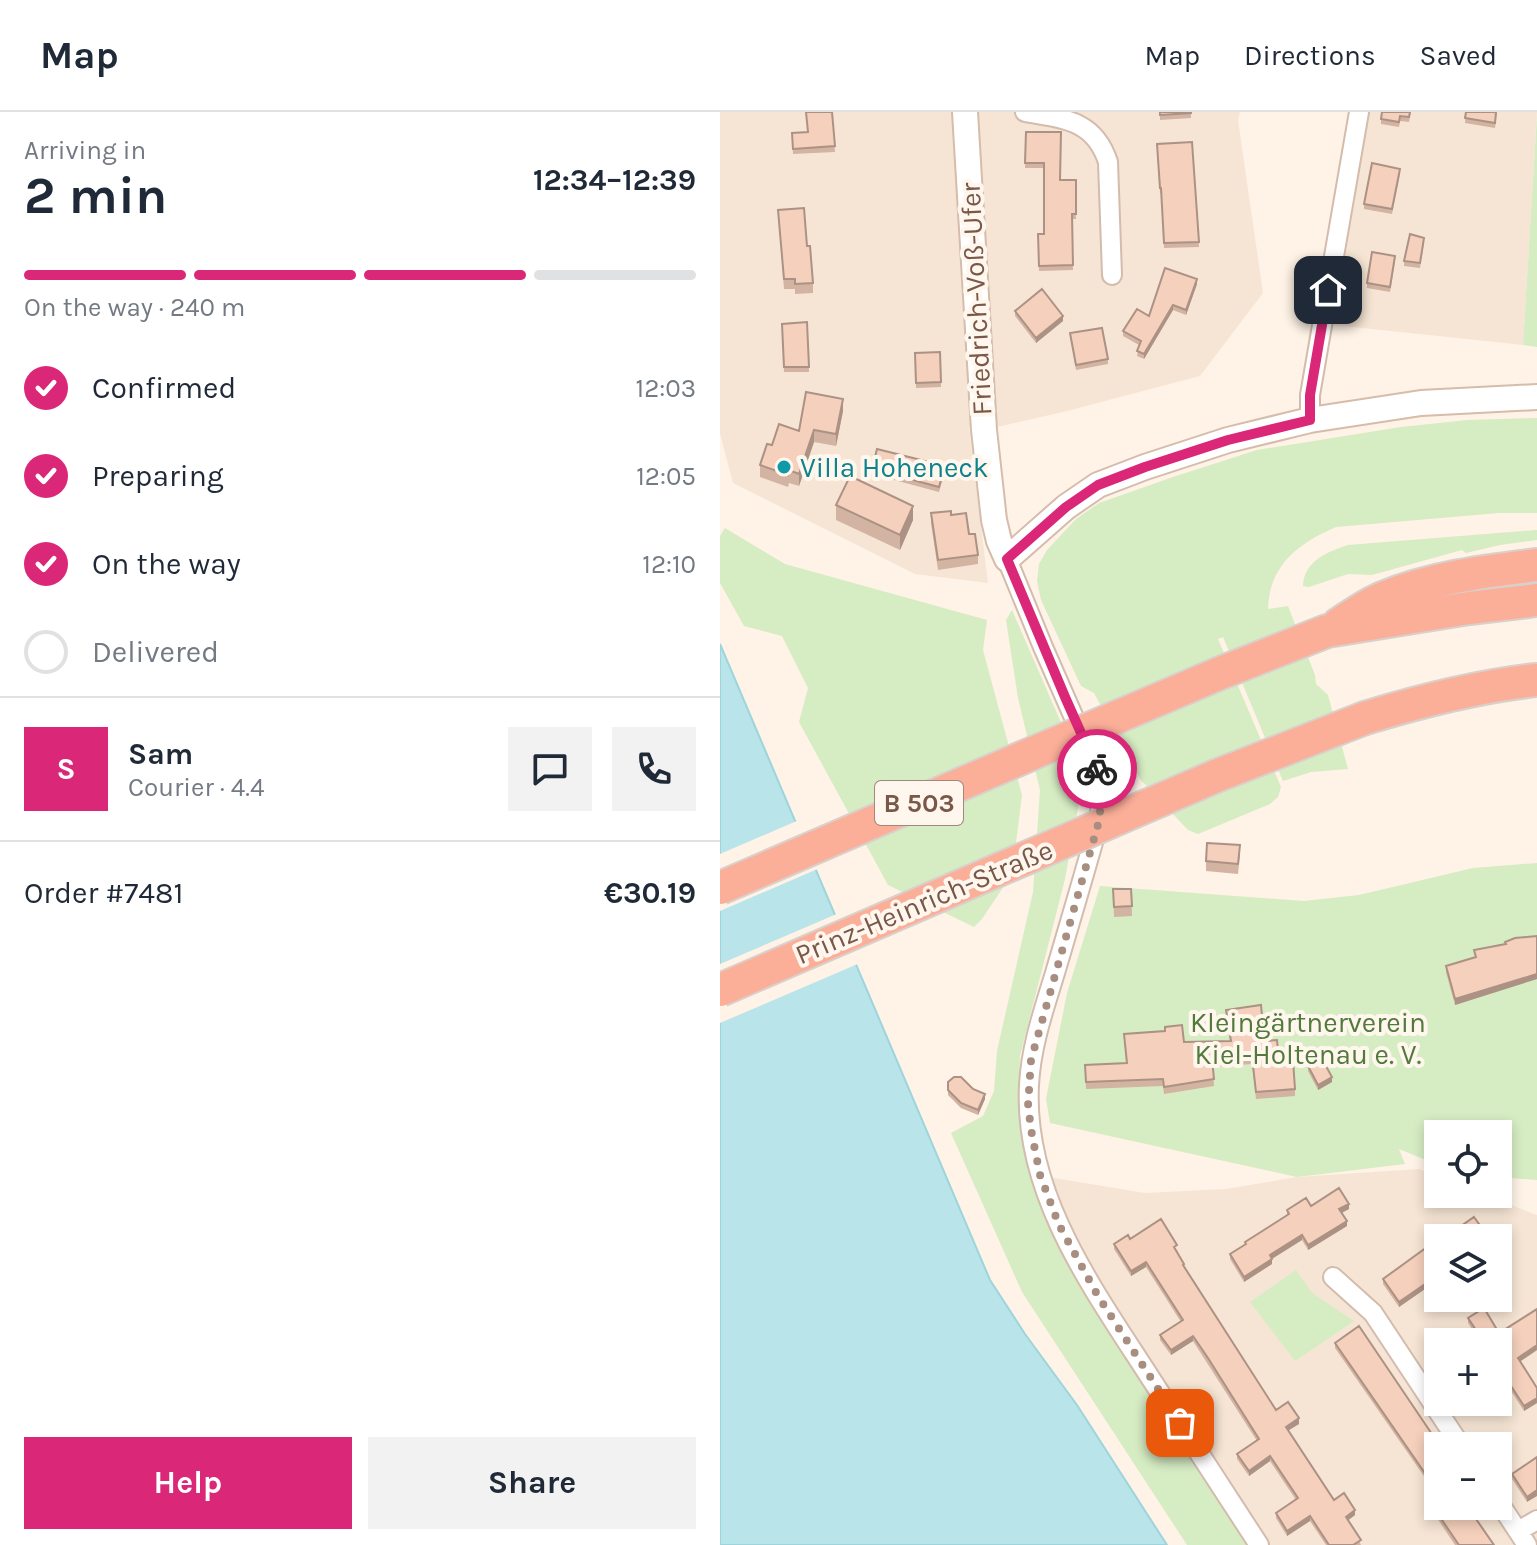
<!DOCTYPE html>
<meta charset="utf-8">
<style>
body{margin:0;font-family:Karla,sans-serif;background:#f2f2f3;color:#1f2937;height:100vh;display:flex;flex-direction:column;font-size:30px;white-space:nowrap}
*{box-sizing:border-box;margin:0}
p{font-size:26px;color:#747a83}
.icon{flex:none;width:44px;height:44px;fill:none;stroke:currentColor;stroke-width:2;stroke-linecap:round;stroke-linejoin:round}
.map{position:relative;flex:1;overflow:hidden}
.side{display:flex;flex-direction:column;background:#fff;width:720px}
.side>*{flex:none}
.tools{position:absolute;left:704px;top:1008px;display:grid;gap:16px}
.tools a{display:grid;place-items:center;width:88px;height:88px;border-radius:0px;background:#fff;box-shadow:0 4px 12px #0003;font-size:40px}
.pin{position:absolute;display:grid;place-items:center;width:68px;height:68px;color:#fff;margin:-34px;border-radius:16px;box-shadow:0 4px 12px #0006}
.courier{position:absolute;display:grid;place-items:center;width:80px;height:80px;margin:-40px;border:6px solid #db2777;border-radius:50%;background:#fff;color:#222;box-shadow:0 2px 10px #0007}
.head em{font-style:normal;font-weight:700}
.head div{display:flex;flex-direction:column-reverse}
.head{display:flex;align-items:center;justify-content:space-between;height:136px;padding:0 24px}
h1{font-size:52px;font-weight:700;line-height:60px}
.bar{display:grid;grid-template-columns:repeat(4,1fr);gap:12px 8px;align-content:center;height:96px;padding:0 24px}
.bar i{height:10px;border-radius:6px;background:#e0e1e3}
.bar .current{background:#db2777}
.bar p{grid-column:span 4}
.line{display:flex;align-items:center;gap:20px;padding:0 24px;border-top:2px solid #e0e1e3}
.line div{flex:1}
.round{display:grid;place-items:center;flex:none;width:84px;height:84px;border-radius:0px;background:#f2f2f3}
ol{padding:0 24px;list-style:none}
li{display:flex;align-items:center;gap:24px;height:88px}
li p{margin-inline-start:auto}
li .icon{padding:8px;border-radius:50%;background:#db2777;color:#fff;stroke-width:4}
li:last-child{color:#747a83}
li i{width:44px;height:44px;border:4px solid #e0e1e3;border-radius:50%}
.cta{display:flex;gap:16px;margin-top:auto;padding:16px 24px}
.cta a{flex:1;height:92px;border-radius:0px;background:#db2777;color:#fff;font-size:32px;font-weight:700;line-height:92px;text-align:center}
.cta a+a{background:#f2f2f3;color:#1f2937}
header{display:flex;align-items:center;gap:48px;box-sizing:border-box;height:112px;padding:0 40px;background:#fff;border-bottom:2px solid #e0e1e3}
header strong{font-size:38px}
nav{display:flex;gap:44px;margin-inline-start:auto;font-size:28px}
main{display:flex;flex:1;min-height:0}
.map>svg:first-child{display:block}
.residential{fill:#f6e5d4;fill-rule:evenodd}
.green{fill:#d6ecc3}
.water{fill:#b9e4e9;stroke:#9ed4db;stroke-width:2}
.pier{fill:#fef3e6}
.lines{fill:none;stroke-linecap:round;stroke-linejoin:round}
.street-casing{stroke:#d3bcad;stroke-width:22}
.secondary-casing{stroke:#d6bcab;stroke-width:28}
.highway-casing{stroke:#d9d0cc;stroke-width:36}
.street{stroke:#fff;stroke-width:18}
.secondary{stroke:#fff;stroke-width:24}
.highway{stroke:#fbaf99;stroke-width:32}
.highway-bridge-casing{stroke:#d9d0cc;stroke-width:36;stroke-linecap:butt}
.highway-bridge{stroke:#fbaf99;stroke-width:32}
.wall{fill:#d3b3a2}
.shaded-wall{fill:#ac9284}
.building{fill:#f5d0bc;stroke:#ac9284;stroke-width:2}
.done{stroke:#a88e80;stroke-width:8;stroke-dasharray:0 14.4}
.route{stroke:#db2777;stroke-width:10}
.culture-dot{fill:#0f9aa8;stroke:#fff7ed;stroke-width:3}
.labels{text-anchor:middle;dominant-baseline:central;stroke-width:8;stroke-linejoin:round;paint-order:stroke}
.shield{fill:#fff7ed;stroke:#a1887a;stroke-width:2}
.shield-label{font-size:26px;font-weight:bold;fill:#795849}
.street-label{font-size:28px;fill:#795849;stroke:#fff7ed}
.culture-label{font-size:28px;fill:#0d838f;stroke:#fff7ed;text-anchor:start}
.park-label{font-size:28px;fill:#527a3d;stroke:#fff7ed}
</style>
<header>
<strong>Map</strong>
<nav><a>Map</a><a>Directions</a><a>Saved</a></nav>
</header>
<main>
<section class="side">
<div class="head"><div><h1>2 min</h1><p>Arriving in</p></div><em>12:34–12:39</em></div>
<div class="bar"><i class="current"></i><i class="current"></i><i class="current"></i><i></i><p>On the way · 240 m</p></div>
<ol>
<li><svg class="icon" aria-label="check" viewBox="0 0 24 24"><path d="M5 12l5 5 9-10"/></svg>Confirmed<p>12:03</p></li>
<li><svg class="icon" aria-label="check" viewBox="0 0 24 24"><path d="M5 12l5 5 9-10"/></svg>Preparing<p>12:05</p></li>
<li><svg class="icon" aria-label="check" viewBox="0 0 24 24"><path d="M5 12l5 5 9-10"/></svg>On the way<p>12:10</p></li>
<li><i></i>Delivered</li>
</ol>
<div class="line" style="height:144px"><b class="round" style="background:#db2777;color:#fff">S</b><div><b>Sam</b><p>Courier · 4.4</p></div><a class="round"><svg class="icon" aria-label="chat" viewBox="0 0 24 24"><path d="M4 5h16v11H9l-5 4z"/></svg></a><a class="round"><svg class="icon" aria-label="phone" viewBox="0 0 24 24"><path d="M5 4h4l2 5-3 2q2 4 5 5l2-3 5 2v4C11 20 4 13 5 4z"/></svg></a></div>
<div class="line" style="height:104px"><div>Order #7481</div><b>€30.19</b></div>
<div class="cta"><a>Help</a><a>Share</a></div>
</section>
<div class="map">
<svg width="817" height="1433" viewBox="0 0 817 1433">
<rect width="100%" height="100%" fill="#fef3e6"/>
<path class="residential" d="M0,0h520l-2,8 25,173 -63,83 -133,35 -83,19 -15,-3 19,156 -73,-9 -182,-91 -13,-49z
M649,0h168l-14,233 -189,-20z
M699,1057l19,7v18h45l54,21v330h-291l-156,-245 -41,-74 -19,-52 115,19 81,-4 71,-12zM718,1126h60v60h-60zM718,1230h60v60h-60zM718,1334h60v60h-60z"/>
<path class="green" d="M817,3v232l-14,-2z
M817,306v95h-38l-163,14c-37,16 -67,38 -68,82l20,-3 27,69 1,9 12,11 20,74 -37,3 -28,9 -60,-144 -5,2 63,148 -3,10 -8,7 -72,30 -10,-4 -48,-51 -46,-86 -13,-7 -40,-86 -4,-19 2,-17 8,-14 29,-31 23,-16 77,-27 81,-26 144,-23 66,-7z
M5,416l60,36 202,56 -4,30 39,145 -10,79 -30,45 -8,8 -86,-42 -89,-163 9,-34 -26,-52 -38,-10 -24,-43v-47z
M817,418v10l-37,5 -34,8 -4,-3 -90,25 -24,-1 -39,13 -6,-1c1,-25 24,-34 45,-41z
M292,498l72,165 -19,104 -45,177 -2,54 12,64 19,52 41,74 156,245h-59l-165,-253 -71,-159 32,-17 11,-25 3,-40 36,-159 7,-102 -22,-92 -12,-78z
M817,751v317l-39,-3v-43h-60v31l-39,-16 6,15 -108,13 -247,-54 -4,-24 21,-106 33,-107 204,15 55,-6 114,-27z
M576,1158l16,23 42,28 -59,40 -45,-59z"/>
<path class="water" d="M0,532l270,636 35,54 52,71 90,140h-447z"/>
<path class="pier" d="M79,708l21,48 -100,43v-57z
M119,801l21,50 -140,60v-59z"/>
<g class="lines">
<defs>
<path id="street" d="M305,0c38,7 69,7 83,50l4,113
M590,308v-25l49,-283
M287,447l36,88 57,130 2,18 -3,26c-14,51 -29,101 -44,152 -11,36 -24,73 -26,112 -6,111 67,208 124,297 35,54 71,109 106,163
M613,1165l40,36 88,133
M778,1389l29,44
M798,1419l19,-11"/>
<path id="secondary" d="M245,0l19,318 10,90 5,21 8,18 59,-52 32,-22 47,-18 83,-27 82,-20 111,-17 116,-6"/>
<path id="highway" d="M619,512c14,-9 29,-20 44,-26 48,-20 102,-27 154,-33
M397,605l101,-43 109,-43 142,-23 68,-8
M645,606c56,-17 113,-32 172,-38"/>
</defs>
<use href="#street" class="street-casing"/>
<use href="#secondary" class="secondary-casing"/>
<use href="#highway" class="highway-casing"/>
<use href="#street" class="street"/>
<use href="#secondary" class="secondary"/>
<use href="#highway" class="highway"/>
<defs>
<path id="highway-bridge" d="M0,776l397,-171
M0,878l496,-214 149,-58"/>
</defs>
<use href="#highway-bridge" class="highway-bridge-casing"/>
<use href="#highway-bridge" class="highway-bridge"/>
</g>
<path class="wall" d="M112,0l3,40 -42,2 -1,-21 15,-1z
M440,0h31v6l-31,2z
M691,0l-2,10 -9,-1 -1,6 -18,-3v-5z
M746,0h31l-2,16 -30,-5z
M306,20l34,48h16v39h-4l1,51 -34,1 -1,-37h6v-66h-19z
M472,30l7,105 -35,1 -3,-55h-1l-3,-49z
M680,62l-8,40 -28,-5v-5z
M58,98l29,36 6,37v10l-18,1v-5h-11z
M704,131l-4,25 -16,-2v-5z
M675,149l-5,31 -23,-4v-5z
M477,172l-11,31 -13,-5 -29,49 -7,-3 2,-11 -16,-9v-5l26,-15z
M295,199l48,10 -27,22 -21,-27z
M87,210l2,50h-25l-2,-48z
M350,221l38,26v5l-32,6z
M220,240l1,35 -25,1 -1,-35z
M123,299l-7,35 -22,-4 -15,44 -10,-3 -1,4 -28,-10v-12l12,-20z
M152,357l73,2 -6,21 -67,-18z
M116,393l77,15 -13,30 -64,-30z
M211,401l20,2 27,40v9l-40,6 -7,-47z
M520,743l-2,19 -32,-3v-10z
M393,777h18l1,27 -18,1z
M817,824v43l-82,26 -9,-33v-6l29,-9 -1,-7z
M506,898l38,27 31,52v7l-39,3 -4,-35 -39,3 1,19 -50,8 -1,-8 -77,3 -1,-24 41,-2 -2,-29 60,8 46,-1z
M588,954l24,16 -14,8 -10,-19z
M228,970l37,17 -7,16 -17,-7 -13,-13z
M591,1094l38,3 -7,4 5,13 -39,24 -6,-10 -30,19v5l-28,18 -14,-23v-5l15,-10v-2l42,-26v-6z
M410,1127l47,11 7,18 92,142 23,14 -11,6 46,70 21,15 -7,5 13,25h-35l-16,-24 -23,15 -11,-18v-5l20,-13 -26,-39 -21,15 -12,-17v-5l20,-13 -64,-100 -22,14 -11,-15v-5l21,-13 -35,-55 -15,9 -17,-27v-5z
M718,1130v38l-39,27 -16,-23v-5z
M817,1197v41l-17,11 17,27v15l-13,8 -24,-37 -2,-32h-18l-12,-19v-5l31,15z
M615,1231l103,103v60l56,39h-39l-26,-39v-5l8,-6 -102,-147z
M817,1345l-10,45 -15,-23v-5z"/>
<path class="shaded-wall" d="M477,167v5l-11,31v-5z
M453,193v5l-29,49v-5z
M343,204v5l-27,22v-5z
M123,287v12l-7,35v-12z
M94,318v12l-15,44v-12z
M193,394v14l-13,30v-15z
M817,862v5l-82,26v-6z
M612,965v5l-14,8v-5z
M265,982v5l-7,16v-5z
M629,1092v5l-10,5v-5z
M627,1109v5l-39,24v-5z
M582,1123v5l-32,20v-5z
M552,1147v5l-28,18v-5z
M426,1150v5l-15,9v-5z
M718,1163v5l-39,27v-5z
M473,1224v5l-22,14v-5z
M817,1233v5l-19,13v-5z
M817,1286v5l-13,8v-5z
M579,1306v6l-13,8v-5z
M550,1344v5l-21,15v-5z
M817,1378v6l-10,6v-5z
M635,1398v5l-9,7v-5z
M590,1404v5l-23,15v-5z"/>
<path class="building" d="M86,0h26l3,34 -42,3 -1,-16 16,-1z
M440,0h31v1l-31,2z
M662,0h28l-1,5 -9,-1 -1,6 -18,-3z
M746,0h30l-1,11 -30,-5z
M306,20h35l-1,48h16v34h-4l1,51 -34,1 -1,-32h6v-71h-19z
M472,30l7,100 -35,1 -3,-55h-1l-3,-44z
M652,51l28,6 -8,40 -28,-5z
M84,96l3,38h3l3,37 -18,1v-5h-11l-6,-69z
M690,122l14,4 -4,25 -16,-2z
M652,140l23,4 -5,31 -23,-4z
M445,156l32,11 -11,31 -13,-5 -29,49 -7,-3 4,-10 -18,-10 14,-22 12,7z
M322,177l21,27 -27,22 -21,-27z
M87,210l2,45h-25l-2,-43z
M382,216l6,31 -32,6 -6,-32z
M220,240l1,30 -25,1 -1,-30z
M86,280l37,7 -7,35 -22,-4 -15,44 -10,-4 -1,5 -28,-10 7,-21 5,1 7,-21 20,7z
M157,337l68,17 -6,21 -67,-18z
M130,364l63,30 -13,29 -64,-30z
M231,399v4l15,-2 3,21h6l3,21 -40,5 -7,-47z
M487,731l33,2 -2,19 -32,-3z
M393,777h18l1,17 -18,1z
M817,824v38l-82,25 -9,-33 30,-9 -2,-7 32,-6 -1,-2 10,-4z
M541,893l3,32 1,4 12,-1 2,21 14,-1 2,29 -39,3 -4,-35 -40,2 2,20 -50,8 -1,-8 -77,3 -1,-17 42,-2 -3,-29 41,-3v-4l17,-2 2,17 47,-1 -5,-31z
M602,947l10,18 -14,8 -10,-19z
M234,965h7l12,12 12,5 -7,16 -17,-7 -13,-13v-8z
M619,1076l10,16 -10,5 8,12 -39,24 -6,-10 -32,20 2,4 -28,18 -14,-23 16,-10 -1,-2 44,-28 -2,-4 19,-12 5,8z
M754,1105l15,21h-45z
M441,1107l16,26 -3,2 10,17 -1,1 93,145 12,-8 11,16 -13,9 48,73 10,-7 11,17 -9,7 15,23 -8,5h-24l-19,-29 -23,15 -11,-18 22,-15 -28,-42 -21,15 -12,-17 22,-15 -51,-81 -15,-22 -22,14 -11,-15 23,-15 -37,-58 -15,9 -17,-27 14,-9 2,4z
M714,1130l1,2 3,-2v33l-39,27 -16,-23z
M764,1196l15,25 38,-24v36l-19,13 19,30v10l-13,8 -24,-37 -2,2v-29h-14l-16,-24z
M639,1214l81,120h-2v46l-103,-149z
M817,1345v33l-10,7 -15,-23z
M718,1382v12h29l27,39h-35l-30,-44z"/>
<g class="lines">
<path class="done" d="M377,657c7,17 4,34 2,52l-68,239 -3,46 4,29 8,40 19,50 39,71 82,127"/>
<path class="route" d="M377,657l-32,-72 -58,-138 59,-52 32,-22 47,-18 83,-27 82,-20v-25l18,-105"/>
</g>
<circle class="culture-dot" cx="64" cy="355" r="8"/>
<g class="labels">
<rect class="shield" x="155" y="669" width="88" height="44" rx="6"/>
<g class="shield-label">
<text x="199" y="691">B 503</text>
</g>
<g class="street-label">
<text transform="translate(256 187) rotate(-93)">Friedrich-Voß-Ufer</text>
<text transform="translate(204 790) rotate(-23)">Prinz-Heinrich-Straße</text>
</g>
<g class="culture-label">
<text x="80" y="355">Villa Hoheneck</text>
</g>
<g class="park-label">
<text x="588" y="910">Kleingärtnerverein<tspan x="588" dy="32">Kiel-Holtenau e. V.</tspan></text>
</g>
</g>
</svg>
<div class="tools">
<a><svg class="icon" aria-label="locate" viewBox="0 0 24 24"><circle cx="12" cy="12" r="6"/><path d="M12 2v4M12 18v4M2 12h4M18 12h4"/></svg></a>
<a><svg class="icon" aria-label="layers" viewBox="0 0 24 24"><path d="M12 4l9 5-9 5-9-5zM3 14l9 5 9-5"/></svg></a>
<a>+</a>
<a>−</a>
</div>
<div class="pin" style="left:460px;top:1311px;background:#ea580c"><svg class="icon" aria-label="bag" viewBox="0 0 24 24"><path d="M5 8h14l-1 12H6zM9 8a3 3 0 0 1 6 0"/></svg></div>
<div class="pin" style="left:608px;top:178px;background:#1f2937"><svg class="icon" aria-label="home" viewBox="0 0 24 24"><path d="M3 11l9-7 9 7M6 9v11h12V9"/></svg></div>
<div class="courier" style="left:377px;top:657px"><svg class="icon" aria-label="bike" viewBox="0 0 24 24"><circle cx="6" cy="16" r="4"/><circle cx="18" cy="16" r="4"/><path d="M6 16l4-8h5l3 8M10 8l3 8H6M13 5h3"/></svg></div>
</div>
</main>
